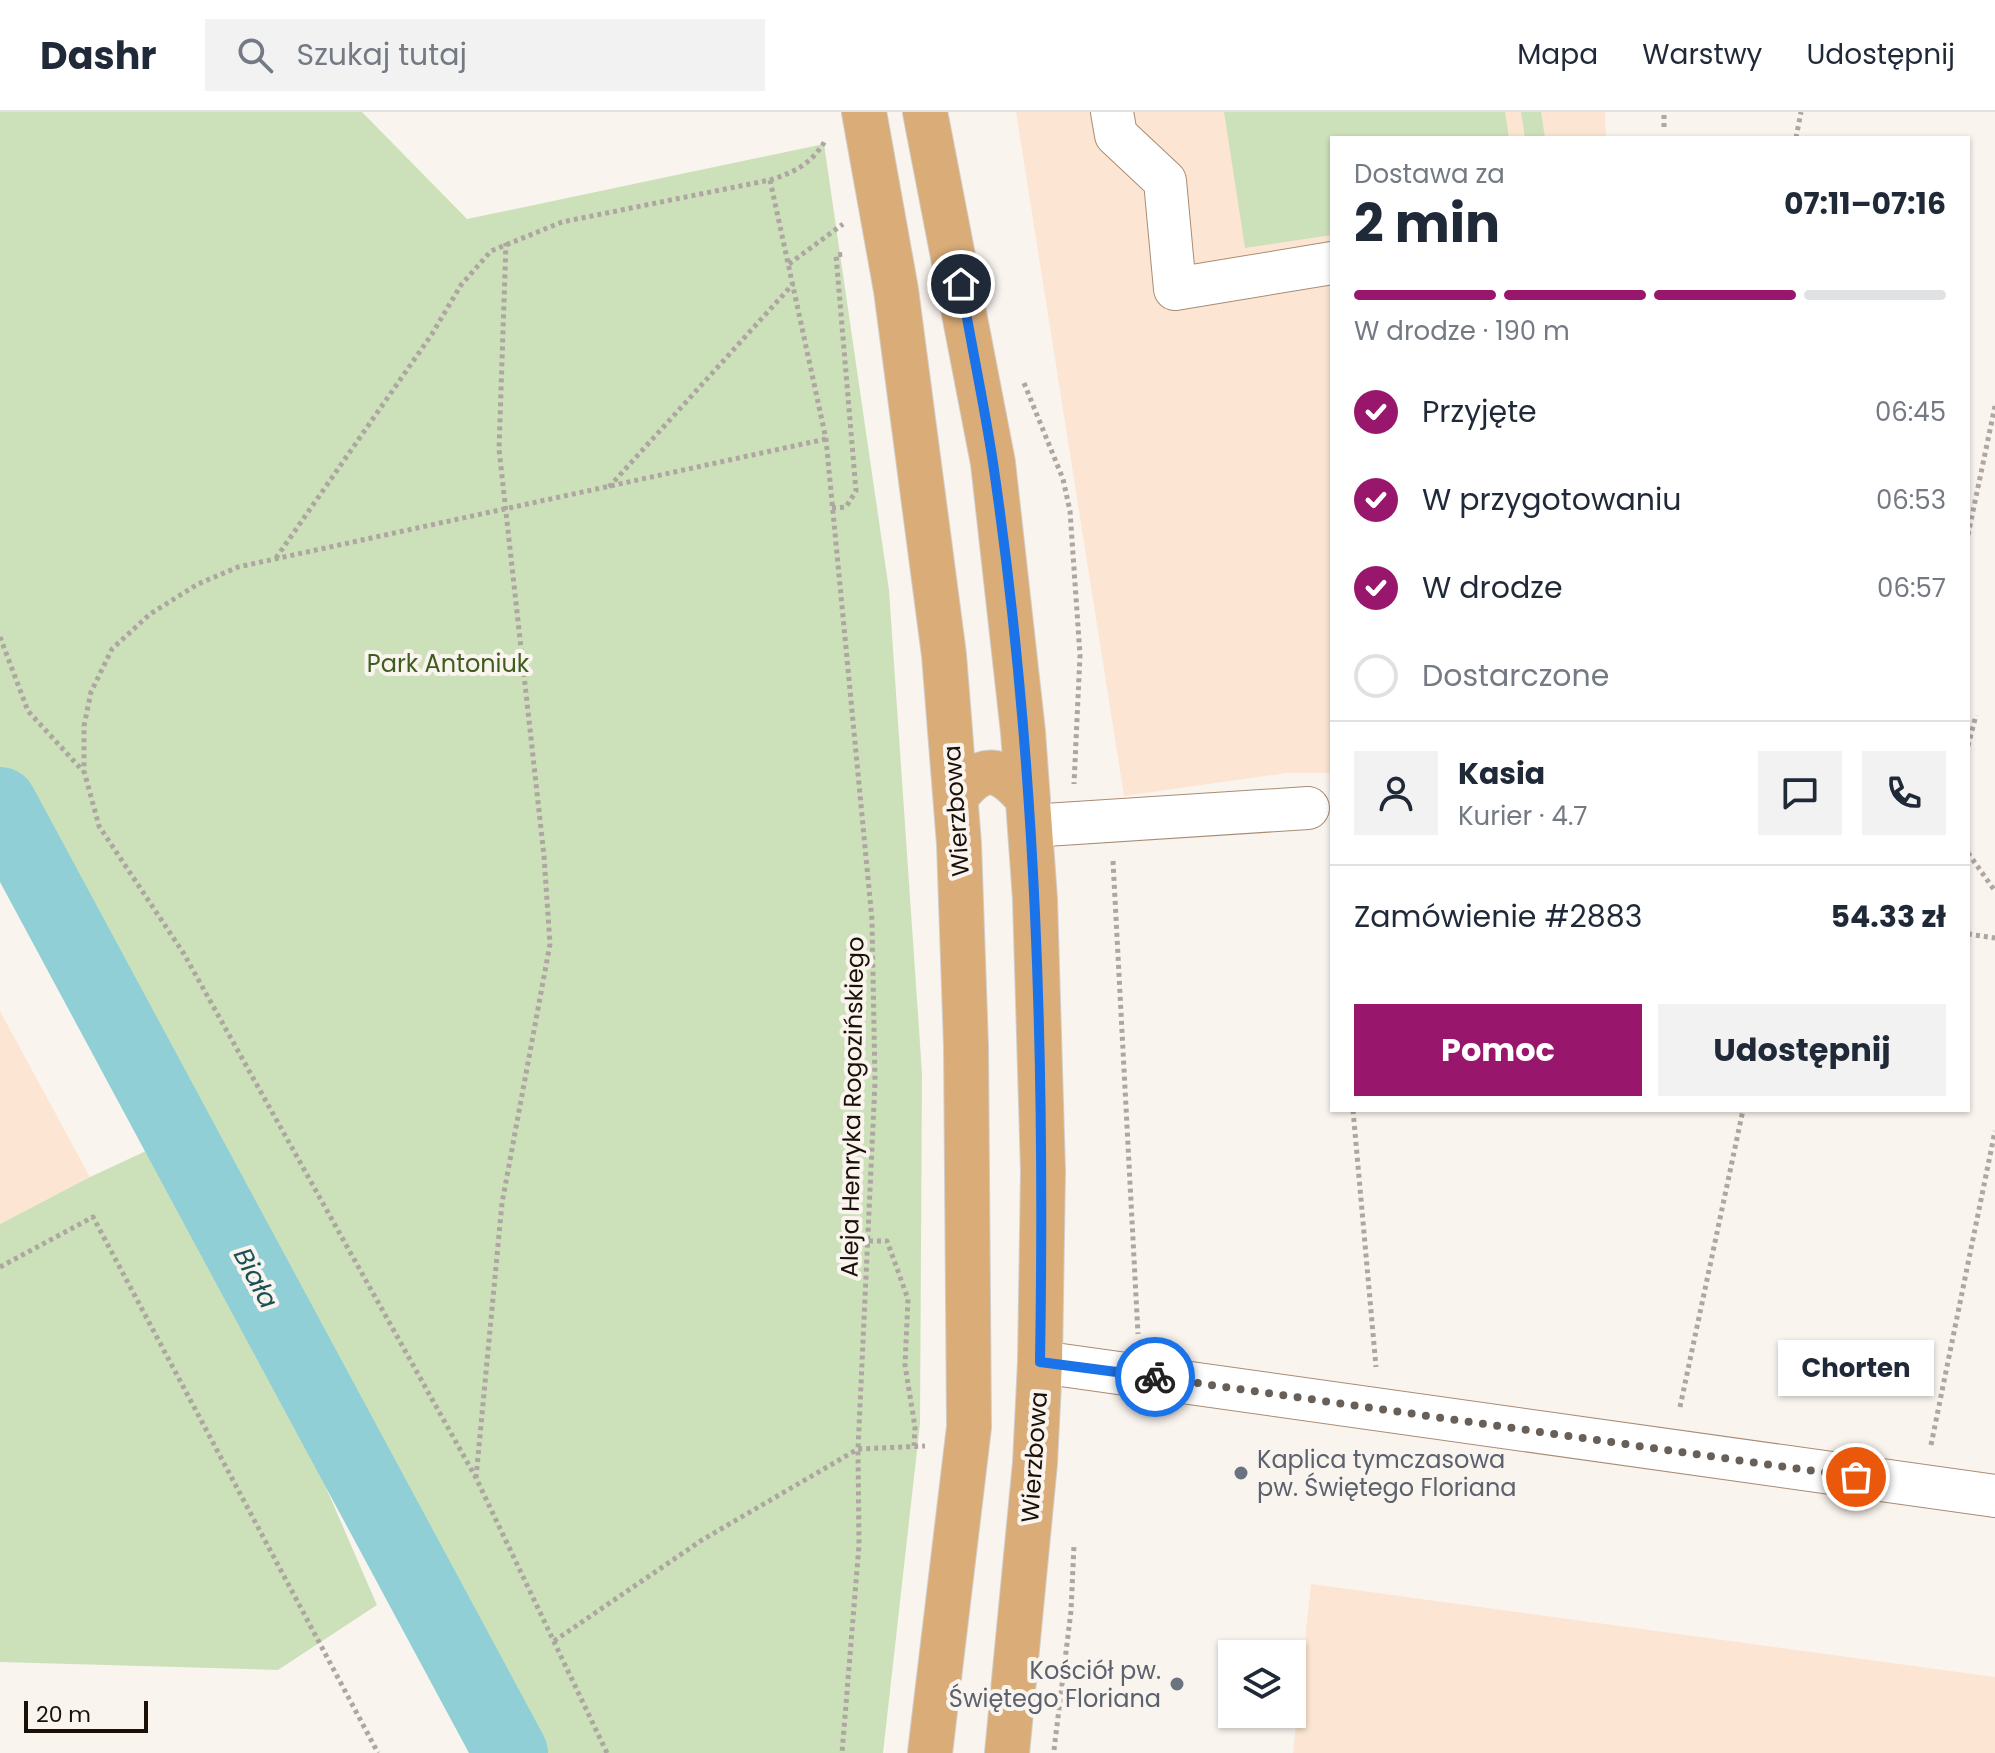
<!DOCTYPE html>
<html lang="pl">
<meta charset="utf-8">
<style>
body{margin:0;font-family:Poppins,sans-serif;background:#f2f2f3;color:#1f2937;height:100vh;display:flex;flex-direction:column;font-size:30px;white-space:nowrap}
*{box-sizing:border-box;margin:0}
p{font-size:26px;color:#747a83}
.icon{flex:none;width:44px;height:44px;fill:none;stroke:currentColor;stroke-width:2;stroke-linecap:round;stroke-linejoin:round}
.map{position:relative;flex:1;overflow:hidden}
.drawer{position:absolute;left:1330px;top:24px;width:640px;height:976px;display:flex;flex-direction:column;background:#fff;border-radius:0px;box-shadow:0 2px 6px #0004}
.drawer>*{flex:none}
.tools{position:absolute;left:1218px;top:1528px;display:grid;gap:16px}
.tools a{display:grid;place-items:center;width:88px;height:88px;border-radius:0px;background:#fff;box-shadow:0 2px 6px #0004;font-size:40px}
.scale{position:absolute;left:24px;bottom:20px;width:124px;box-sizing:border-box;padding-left:8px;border:4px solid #1a1007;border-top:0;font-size:22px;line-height:28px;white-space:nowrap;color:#1a1007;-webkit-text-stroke:6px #faf4ef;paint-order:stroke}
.pin{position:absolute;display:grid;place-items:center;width:68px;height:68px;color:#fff;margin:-34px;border:4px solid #fff;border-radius:50%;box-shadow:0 2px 8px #0007}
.courier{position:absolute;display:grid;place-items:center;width:80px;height:80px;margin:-40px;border:6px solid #1a73e8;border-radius:50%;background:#fff;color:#222;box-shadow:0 2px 10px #0007}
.bubble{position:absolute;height:56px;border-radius:0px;background:#fff;box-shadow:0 2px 6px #0004;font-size:26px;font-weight:700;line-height:56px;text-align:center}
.head em{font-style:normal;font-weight:700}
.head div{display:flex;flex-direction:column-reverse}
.head{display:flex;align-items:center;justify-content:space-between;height:136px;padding:0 24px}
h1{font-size:52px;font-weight:700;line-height:60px}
.bar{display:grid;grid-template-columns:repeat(4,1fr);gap:12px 8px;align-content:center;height:96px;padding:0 24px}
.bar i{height:10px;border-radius:6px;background:#e0e1e3}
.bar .current{background:#98176d}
.bar p{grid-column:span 4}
.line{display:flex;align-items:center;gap:20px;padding:0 24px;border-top:2px solid #e0e1e3}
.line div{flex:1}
.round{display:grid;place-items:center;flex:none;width:84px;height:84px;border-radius:0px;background:#f2f2f3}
ol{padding:0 24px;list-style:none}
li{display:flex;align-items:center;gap:24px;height:88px}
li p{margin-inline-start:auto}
li .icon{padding:8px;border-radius:50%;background:#98176d;color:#fff;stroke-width:4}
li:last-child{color:#747a83}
li i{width:44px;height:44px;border:4px solid #e0e1e3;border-radius:50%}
.button{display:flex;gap:16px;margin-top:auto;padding:16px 24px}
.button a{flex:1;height:92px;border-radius:0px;background:#98176d;color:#fff;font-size:32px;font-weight:700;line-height:92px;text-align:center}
.button a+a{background:#f2f2f3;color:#1f2937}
header{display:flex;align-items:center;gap:48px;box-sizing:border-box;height:112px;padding:0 40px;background:#fff;border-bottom:2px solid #e0e1e3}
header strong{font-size:38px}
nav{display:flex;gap:44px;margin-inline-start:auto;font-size:28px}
.search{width:560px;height:72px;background:#f2f2f3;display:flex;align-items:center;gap:20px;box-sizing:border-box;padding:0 28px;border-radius:0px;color:#747a83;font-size:30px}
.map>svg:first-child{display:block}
.built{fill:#fce6d3}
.green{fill:#cce1ba}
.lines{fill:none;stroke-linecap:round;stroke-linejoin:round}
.river{stroke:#90cfd6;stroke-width:74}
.minor-casing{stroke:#a88c74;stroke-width:44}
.major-casing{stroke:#d1cfcd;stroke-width:46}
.path{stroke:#aea6a0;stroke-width:5;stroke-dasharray:4 4;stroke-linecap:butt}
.minor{stroke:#fff;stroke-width:42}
.major{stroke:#daac78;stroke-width:44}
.done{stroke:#686058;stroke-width:8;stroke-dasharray:0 14.4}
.route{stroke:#1a73e8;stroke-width:10}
.worship-dot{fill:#6b7280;stroke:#faf4ef;stroke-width:3}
.labels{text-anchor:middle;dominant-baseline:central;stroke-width:8;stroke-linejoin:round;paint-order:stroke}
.park-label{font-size:24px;fill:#405d20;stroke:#faf4ef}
.street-label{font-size:24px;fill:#1a1007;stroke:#faf4ef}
.worship-label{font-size:24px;fill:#5b616d;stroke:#faf4ef;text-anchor:start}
.water-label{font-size:26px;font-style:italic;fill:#1a5157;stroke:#faf4ef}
</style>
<header>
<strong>Dashr</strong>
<div class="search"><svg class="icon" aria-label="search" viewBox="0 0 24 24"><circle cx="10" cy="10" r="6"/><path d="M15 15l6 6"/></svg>Szukaj tutaj</div>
<nav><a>Mapa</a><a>Warstwy</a><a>Udostępnij</a></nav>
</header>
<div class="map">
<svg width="1995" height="1641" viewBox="0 0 1995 1641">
<rect width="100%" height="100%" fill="#faf4ef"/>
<path class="built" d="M1016,0h589l1,26h-274v635h-45l-163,23z
M0,899l90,166 -90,47z
M1311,1472l684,93v76h-702z"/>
<path class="green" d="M0,0h362l105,107 357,-75 65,446 33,483 -2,351 -37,329h-361l-36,-75 -164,-270 -182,-380 -57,-107 -83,-133z
M1224,0h281l4,26h-177v97l-87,13z
M1521,0h20l4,26h-20z
M174,1026l203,467 -99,65 -278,-8v-438l90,-47z"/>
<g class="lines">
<path class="river" d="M0,692l511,949"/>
<defs>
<path id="minor" d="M1112,0l4,23 49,46 10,108 157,-26
M1030,714l278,-18
M1040,1250l955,134"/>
<path id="major" d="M864,0l32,178 48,365 15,189 7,202 3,381 -39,326
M925,0l68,351 30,269 12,167 8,272 -3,191 -5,101 -28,290
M956,685c26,-35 45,-31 72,2"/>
</defs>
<use href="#minor" class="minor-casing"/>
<use href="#major" class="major-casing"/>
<path class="path" d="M1664,15v-15
M1796,26l5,-26
M770,68l56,259 46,481 3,162 -17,367 1,96 -17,208
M789,152l54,-40
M1024,271l39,96 7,32 10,144 -6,129
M609,375l184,-203
M832,396l14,-1 10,-16 -20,-236 10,-1
M1968,423l27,-129
M276,446l156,-224 29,-49 30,-34 71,-29 208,-42c25,-8 41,-16 55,-39
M0,525l28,74 55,60
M1968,634l8,-31
M1968,741l27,38
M1113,749l25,473
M1968,822l27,4
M1353,998l23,257
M869,1129h18l21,58 -3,66 10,62 -1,19
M0,1155l93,-50 285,536
M1680,1295l63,-297
M1931,1333l64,-314
M476,1366l26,-275 48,-259 -6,-88 -45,-407 7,-206
M554,1529l148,-101 156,-91 67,-3
M1054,1638l17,-139 3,-66
M607,1641l-131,-275 -292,-524 -85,-128 -15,-55v-45l7,-34 21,-43 38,-35 48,-30 40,-17 588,-128"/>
<use href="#minor" class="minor"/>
<use href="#major" class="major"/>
</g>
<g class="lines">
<path class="done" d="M1155,1265l701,100"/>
<path class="route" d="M961,172c10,60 23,119 32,179 44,297 52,599 47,899l115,15"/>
</g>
<g class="worship-dot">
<circle cx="1241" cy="1361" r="8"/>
<circle cx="1177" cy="1572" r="8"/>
</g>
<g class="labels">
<g class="park-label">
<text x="448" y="551">Park Antoniuk</text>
</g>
<g class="street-label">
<text transform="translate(956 699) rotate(-94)">Wierzbowa</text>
<text transform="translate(852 995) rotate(-89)">Aleja Henryka Rogozińskiego</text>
<text transform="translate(1034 1345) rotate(-86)">Wierzbowa</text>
</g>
<g class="worship-label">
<text x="1257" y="1347">Kaplica tymczasowa<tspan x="1257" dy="28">pw. Świętego Floriana</tspan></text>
<text x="1161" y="1558" text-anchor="end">Kościół pw.<tspan x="1161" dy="28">Świętego Floriana</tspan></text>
</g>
<g class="water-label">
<text transform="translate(256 1166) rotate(62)">Biała</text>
</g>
</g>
</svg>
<div class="tools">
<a><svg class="icon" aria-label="layers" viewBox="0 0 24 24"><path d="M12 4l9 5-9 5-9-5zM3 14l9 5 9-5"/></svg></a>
</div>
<div class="scale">20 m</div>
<div class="pin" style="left:1856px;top:1365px;background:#ea580c"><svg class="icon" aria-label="bag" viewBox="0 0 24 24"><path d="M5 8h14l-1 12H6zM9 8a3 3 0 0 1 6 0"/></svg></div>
<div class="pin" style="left:961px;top:172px;background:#1f2937"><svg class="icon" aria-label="home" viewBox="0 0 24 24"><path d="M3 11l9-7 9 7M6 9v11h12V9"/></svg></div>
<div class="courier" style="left:1155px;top:1265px"><svg class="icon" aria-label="bike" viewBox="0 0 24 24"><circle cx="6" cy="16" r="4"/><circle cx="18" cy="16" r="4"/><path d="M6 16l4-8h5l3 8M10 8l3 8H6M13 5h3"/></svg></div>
<div class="bubble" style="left:1778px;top:1228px;width:156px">Chorten</div>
<section class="drawer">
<div class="head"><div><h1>2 min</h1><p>Dostawa za</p></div><em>07:11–07:16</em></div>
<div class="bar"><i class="current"></i><i class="current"></i><i class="current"></i><i></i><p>W drodze · 190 m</p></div>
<ol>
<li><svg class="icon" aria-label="check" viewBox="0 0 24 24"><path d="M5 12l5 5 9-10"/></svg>Przyjęte<p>06:45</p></li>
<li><svg class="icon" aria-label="check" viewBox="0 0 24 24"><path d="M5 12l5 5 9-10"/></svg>W przygotowaniu<p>06:53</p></li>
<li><svg class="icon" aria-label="check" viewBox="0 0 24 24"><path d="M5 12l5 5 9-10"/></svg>W drodze<p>06:57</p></li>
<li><i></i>Dostarczone</li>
</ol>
<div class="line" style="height:144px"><a class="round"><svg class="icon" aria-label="person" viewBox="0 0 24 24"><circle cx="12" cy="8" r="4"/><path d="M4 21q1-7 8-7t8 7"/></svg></a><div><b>Kasia</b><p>Kurier · 4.7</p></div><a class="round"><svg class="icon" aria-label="chat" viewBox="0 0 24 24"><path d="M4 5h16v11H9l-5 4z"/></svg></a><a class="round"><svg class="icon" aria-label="phone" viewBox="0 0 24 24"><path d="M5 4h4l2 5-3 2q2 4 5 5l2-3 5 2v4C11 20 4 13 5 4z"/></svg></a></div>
<div class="line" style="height:104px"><div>Zamówienie #2883</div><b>54.33 zł</b></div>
<div class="button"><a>Pomoc</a><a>Udostępnij</a></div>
</section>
</div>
